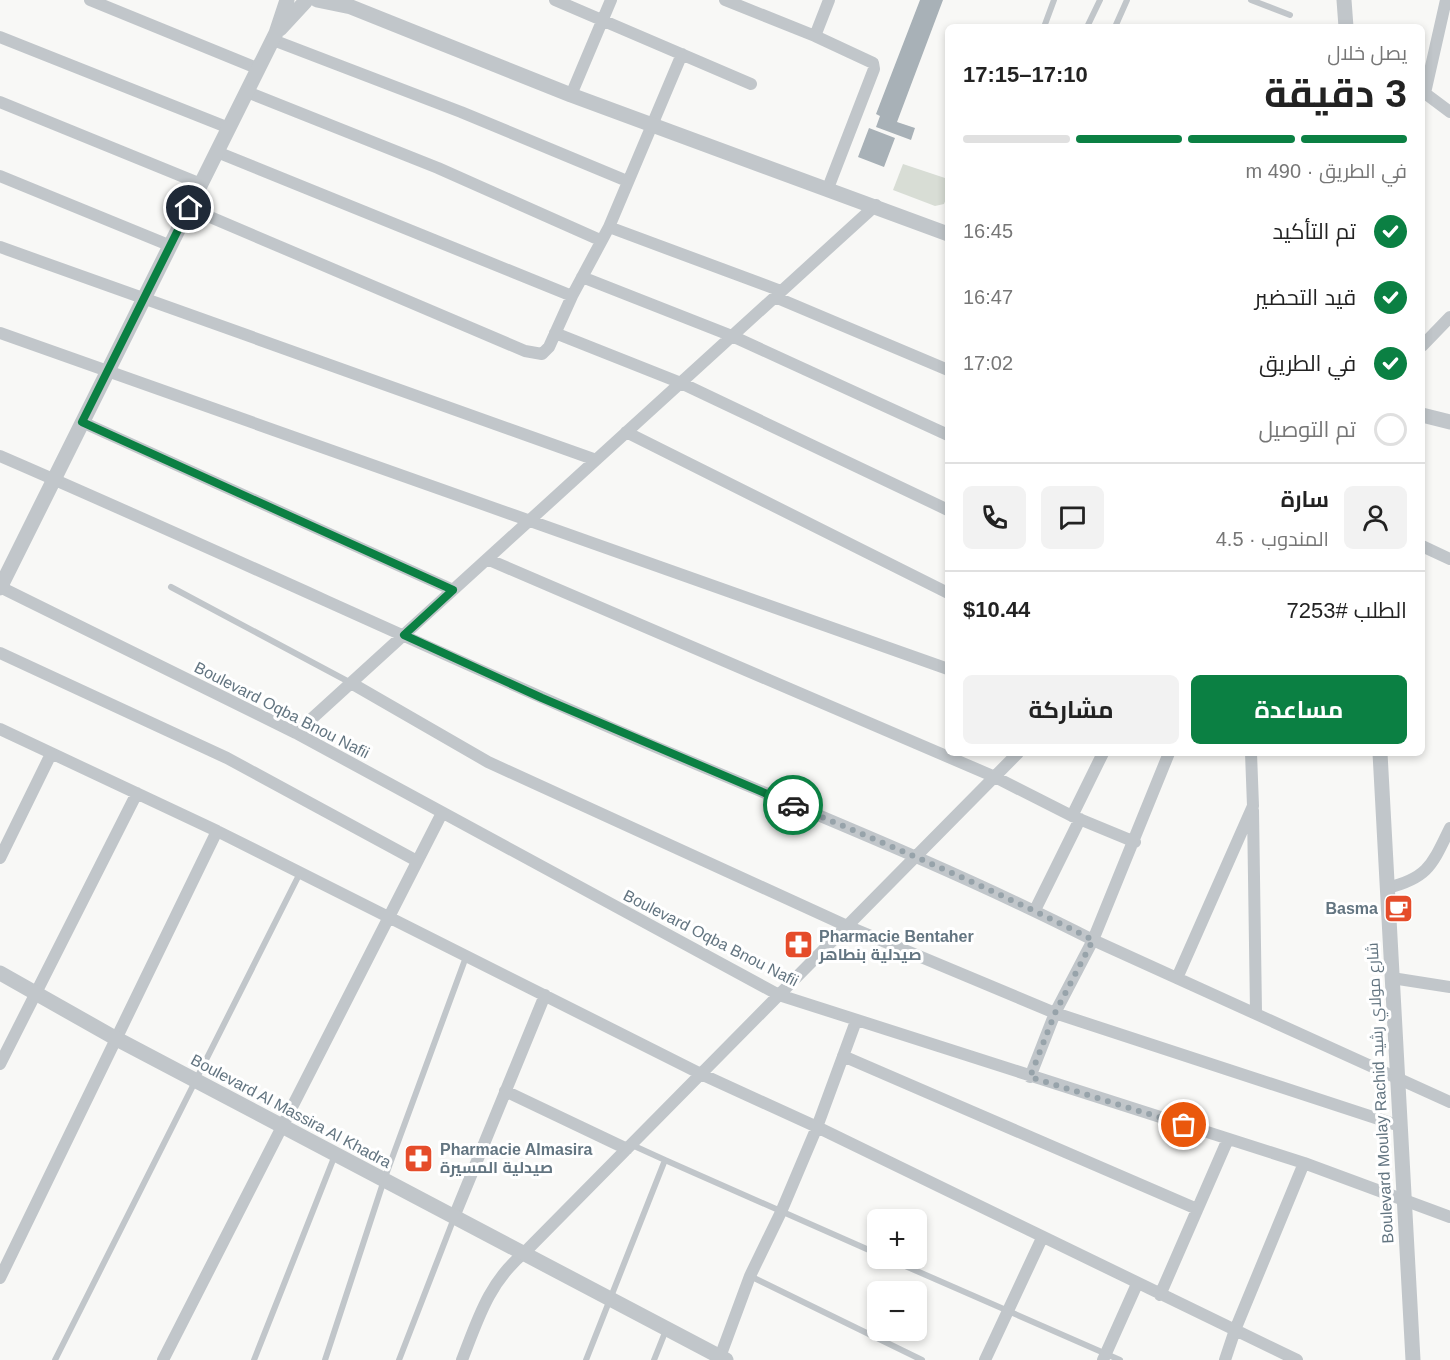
<!DOCTYPE html>
<html lang="ar">
<meta charset="utf-8">
<style>
body{margin:0;font-family:Arial,Cairo,sans-serif;background:#f2f2f2;color:#222;direction:rtl;height:100vh;display:flex;flex-direction:column;font-size:22px;white-space:nowrap}
*{box-sizing:border-box;margin:0}
p{font-size:20px;color:#767676}
.icon{flex:none;width:33px;height:33px;fill:none;stroke:currentColor;stroke-width:2;stroke-linecap:round;stroke-linejoin:round}
.map{position:relative;flex:1;overflow:hidden;direction:ltr}
.side{position:absolute;left:945px;top:24px;width:480px;height:732px;display:flex;flex-direction:column;background:#fff;border-radius:9px;box-shadow:0 3px 9px #0003;direction:rtl}
.side>*{flex:none}
.fabs{position:absolute;left:867px;top:1209px;display:grid;gap:12px}
.fabs a{display:grid;place-items:center;width:60px;height:60px;border-radius:9px;background:#fff;box-shadow:0 3px 9px #0003;font-size:30px}
.pin{position:absolute;display:grid;place-items:center;width:51px;height:51px;color:#fff;margin:-26px;border:3px solid #fff;border-radius:50%;box-shadow:0 2px 6px #0007}
.courier{position:absolute;display:grid;place-items:center;width:60px;height:60px;margin:-30px;border:4px solid #0b8043;border-radius:50%;background:#fff;color:#222;box-shadow:0 2px 8px #0007}
.headline em{font-style:normal;font-weight:700}
.headline div{display:flex;flex-direction:column-reverse}
.headline{display:flex;align-items:center;justify-content:space-between;height:102px;padding:0 18px}
h1{font-size:39px;font-weight:700;line-height:45px}
.bar{display:grid;grid-template-columns:repeat(4,1fr);gap:9px 6px;align-content:center;height:72px;padding:0 18px}
.bar i{height:8px;border-radius:4px;background:#e0e0e0}
.bar .selected{background:#0b8043}
.bar p{grid-column:span 4}
.line{display:flex;align-items:center;gap:15px;padding:0 18px;border-top:2px solid #e0e0e0}
.line div{flex:1}
.round{display:grid;place-items:center;flex:none;width:63px;height:63px;border-radius:9px;background:#f2f2f2}
ol{padding:0 18px;list-style:none}
li{display:flex;align-items:center;gap:18px;height:66px}
li p{margin-inline-start:auto}
li .icon{padding:6px;border-radius:50%;background:#0b8043;color:#fff;stroke-width:4}
li:last-child{color:#767676}
li i{width:33px;height:33px;border:3px solid #e0e0e0;border-radius:50%}
.action{display:flex;gap:12px;margin-top:auto;padding:12px 18px}
.action a{flex:1;height:69px;border-radius:9px;background:#0b8043;color:#fff;font-size:24px;font-weight:700;line-height:69px;text-align:center}
.action a+a{background:#f2f2f2;color:#222}
.map>svg:first-child{display:block}
.green{fill:#d8ddd5}
.building{fill:#a8b1b7}
.lines{fill:none;stroke-linecap:round;stroke-linejoin:round}
.service{stroke:#c1c6ca;stroke-width:6}
.minor{stroke:#c1c6ca;stroke-width:12}
.tertiary{stroke:#c1c6ca;stroke-width:15}
.done{stroke:#97a3aa;stroke-width:6;stroke-dasharray:0 10.8}
.route{stroke:#0b8043;stroke-width:8}
.labels{text-anchor:middle;dominant-baseline:central;stroke-width:6;stroke-linejoin:round;paint-order:stroke}
.street-label{font-size:16px;fill:#637581;stroke:#fff}
.poi-label{font-size:16px;font-weight:bold;fill:#637581;stroke:#fff;text-anchor:start}
</style>
<div class="map">
<svg width="1450" height="1360" viewBox="0 0 1450 1360">
<rect width="100%" height="100%" fill="#f8f8f6"/>
<path class="green" d="M903,164l45,15v15l-4,10 -9,2 -42,-16z"/>
<path class="building" d="M920,0h23l-46,122 18,6 -4,12 -35,-13 4,-11 -4,-2z
M869,128l26,10 -11,29 -26,-10z"/>
<g class="lines">
<path class="service" d="M1251,0l39,15
M1044,27l10,-27
M1087,27l13,-27
M1115,27l12,-27
M171,587l180,96
M665,1160l213,94
M887,1258l233,102
M750,1276l172,84
M55,1360l245,-487
M254,1360l81,-205
M325,1360l59,-180 82,-223
M399,1360l55,-142
M586,1360l79,-200 -33,-15
M654,1360l12,-30"/>
<path class="minor" d="M90,0l169,69
M555,0l196,84
M725,0l90,36 58,27 1,6 -46,119
M815,36l14,-36
M0,37l229,91
M273,40l188,72 166,69
M1422,91l28,21
M247,92l191,76 162,72
M1425,93l21,-93
M571,95l40,-95
M0,102l201,82
M217,152l355,144
M0,176l171,70
M189,208l336,143 17,3 7,-7 23,-51 37,-69 73,-173
M609,227l172,64
M0,247l596,213
M582,277l150,59 216,99
M775,297l173,73
M0,333l948,336
M555,333l126,50 267,127
M1422,346l28,-29
M82,422l371,168
M626,432l322,161
M0,456c204,88 405,182 609,271 162,70 327,133 484,213l357,162
M1422,546l28,13
M487,559l508,218 77,39 63,26
M0,587l296,146 483,262 525,168 146,54
M0,653l227,105 190,103
M351,683l137,79 359,164 208,87 345,113
M0,729l217,102 484,243 116,53 480,233
M296,733l580,-528
M1253,810l3,202
M1072,816l31,-63
M0,858l51,-104
M1387,888c41,-10 45,-23 63,-60
M1035,910l45,-91
M1177,978l76,-172 -2,-53
M1392,978l58,9
M843,1056l354,153
M0,1064l137,-271
M1030,1077l25,-64 38,-73 76,-187
M505,1091l122,58
M454,1217l91,-222
M0,1278l217,-447
M1160,1295l68,-156
M720,1357l30,-81 31,-64 36,-85 39,-106
M163,1360l279,-547
M462,1360c16,-41 27,-78 62,-107l494,-500
M985,1360l57,-122
M1103,1360l34,-76
M1225,1360l10,-30 69,-167"/>
<path class="tertiary" d="M317,0l34,7 220,88 377,139
M1344,0l2,27
M280,29l25,-27
M1422,415l28,7
M0,588l276,-555 11,-33
M1380,753l33,607
M0,973l115,65 611,322"/>
</g>
<g class="lines">
<path class="done" d="M793,805c101,42 202,85 300,135l-38,73 -25,64 154,48"/>
<path class="route" d="M189,208l-107,214 371,168 -49,45 138,63 251,107"/>
</g>
<defs>
<symbol id="cafe-square" viewBox="-11 -11 22 22"><rect x="-9" y="-9" width="18" height="18" rx="4" fill="#e54c2a" stroke="#fff"/><path d="M-5.5-4.5H6V0H3Q3 3.5 0 3.5H-2.5Q-5.5 3.5-5.5 0ZM3-3.2v2h1.7v-2ZM-6 4.5H4V6H-6Z" fill="#fff"/></symbol>
<symbol id="pharmacy-square" viewBox="-11 -11 22 22"><rect x="-9" y="-9" width="18" height="18" rx="4" fill="#e54c2a" stroke="#fff"/><path d="M-2-6h4v4h4v4h-4v4h-4v-4h-4v-4h4Z" fill="#fff"/></symbol>
</defs>
<g fill-rule="evenodd">
<use href="#cafe-square" x="1382" y="892" width="33" height="33"/>
<use href="#pharmacy-square" x="782" y="928" width="33" height="33"/>
<use href="#pharmacy-square" x="402" y="1142" width="33" height="33"/>
</g>
<g class="labels">
<g class="street-label">
<text transform="translate(282 710) rotate(27)">Boulevard Oqba Bnou Nafii</text>
<text transform="translate(711 938) rotate(27)">Boulevard Oqba Bnou Nafii</text>
<text transform="translate(1380 1093) rotate(-93)">Boulevard Moulay Rachid شارع مولاي رشيد</text>
<text transform="translate(291 1111) rotate(28)">Boulevard Al Massira Al Khadra</text>
</g>
<g class="poi-label">
<text x="1378" y="908" text-anchor="end">Basma</text>
<text x="819" y="936">Pharmacie Bentaher<tspan x="819" dy="18">صيدلية بنطاهر</tspan></text>
<text x="440" y="1149">Pharmacie Almasira<tspan x="440" dy="18">صيدلية المسيرة</tspan></text>
</g>
</g>
</svg>
<div class="fabs">
<a>+</a>
<a>−</a>
</div>
<div class="pin" style="left:1184px;top:1125px;background:#ea580c"><svg class="icon" aria-label="bag" viewBox="0 0 24 24"><path d="M5 8h14l-1 12H6zM9 8a3 3 0 0 1 6 0"/></svg></div>
<div class="pin" style="left:189px;top:208px;background:#1f2937"><svg class="icon" aria-label="home" viewBox="0 0 24 24"><path d="M3 11l9-7 9 7M6 9v11h12V9"/></svg></div>
<div class="courier" style="left:793px;top:805px"><svg class="icon" aria-label="car" viewBox="0 0 24 24"><path d="M5 17H2v-5l4-1 3-4h7l3 4 3 1v5h-3M9 17h6M6 11h13"/><circle cx="7" cy="17" r="2"/><circle cx="17" cy="17" r="2"/></svg></div>
<section class="side">
<div class="headline"><div><h1>3 دقيقة</h1><p>يصل خلال</p></div><em>17:10–17:15</em></div>
<div class="bar"><i class="selected"></i><i class="selected"></i><i class="selected"></i><i></i><p>في الطريق · 490 m</p></div>
<ol>
<li><svg class="icon" aria-label="check" viewBox="0 0 24 24"><path d="M5 12l5 5 9-10"/></svg>تم التأكيد<p>16:45</p></li>
<li><svg class="icon" aria-label="check" viewBox="0 0 24 24"><path d="M5 12l5 5 9-10"/></svg>قيد التحضير<p>16:47</p></li>
<li><svg class="icon" aria-label="check" viewBox="0 0 24 24"><path d="M5 12l5 5 9-10"/></svg>في الطريق<p>17:02</p></li>
<li><i></i>تم التوصيل</li>
</ol>
<div class="line" style="height:108px"><a class="round"><svg class="icon" aria-label="person" viewBox="0 0 24 24"><circle cx="12" cy="8" r="4"/><path d="M4 21q1-7 8-7t8 7"/></svg></a><div><b>سارة</b><p>المندوب · 4.5</p></div><a class="round"><svg class="icon" aria-label="chat" viewBox="0 0 24 24"><path d="M4 5h16v11H9l-5 4z"/></svg></a><a class="round"><svg class="icon" aria-label="phone" viewBox="0 0 24 24"><path d="M5 4h4l2 5-3 2q2 4 5 5l2-3 5 2v4C11 20 4 13 5 4z"/></svg></a></div>
<div class="line" style="height:78px"><div>الطلب #7253</div><b>$10.44</b></div>
<div class="action"><a>مساعدة</a><a>مشاركة</a></div>
</section>
</div>
